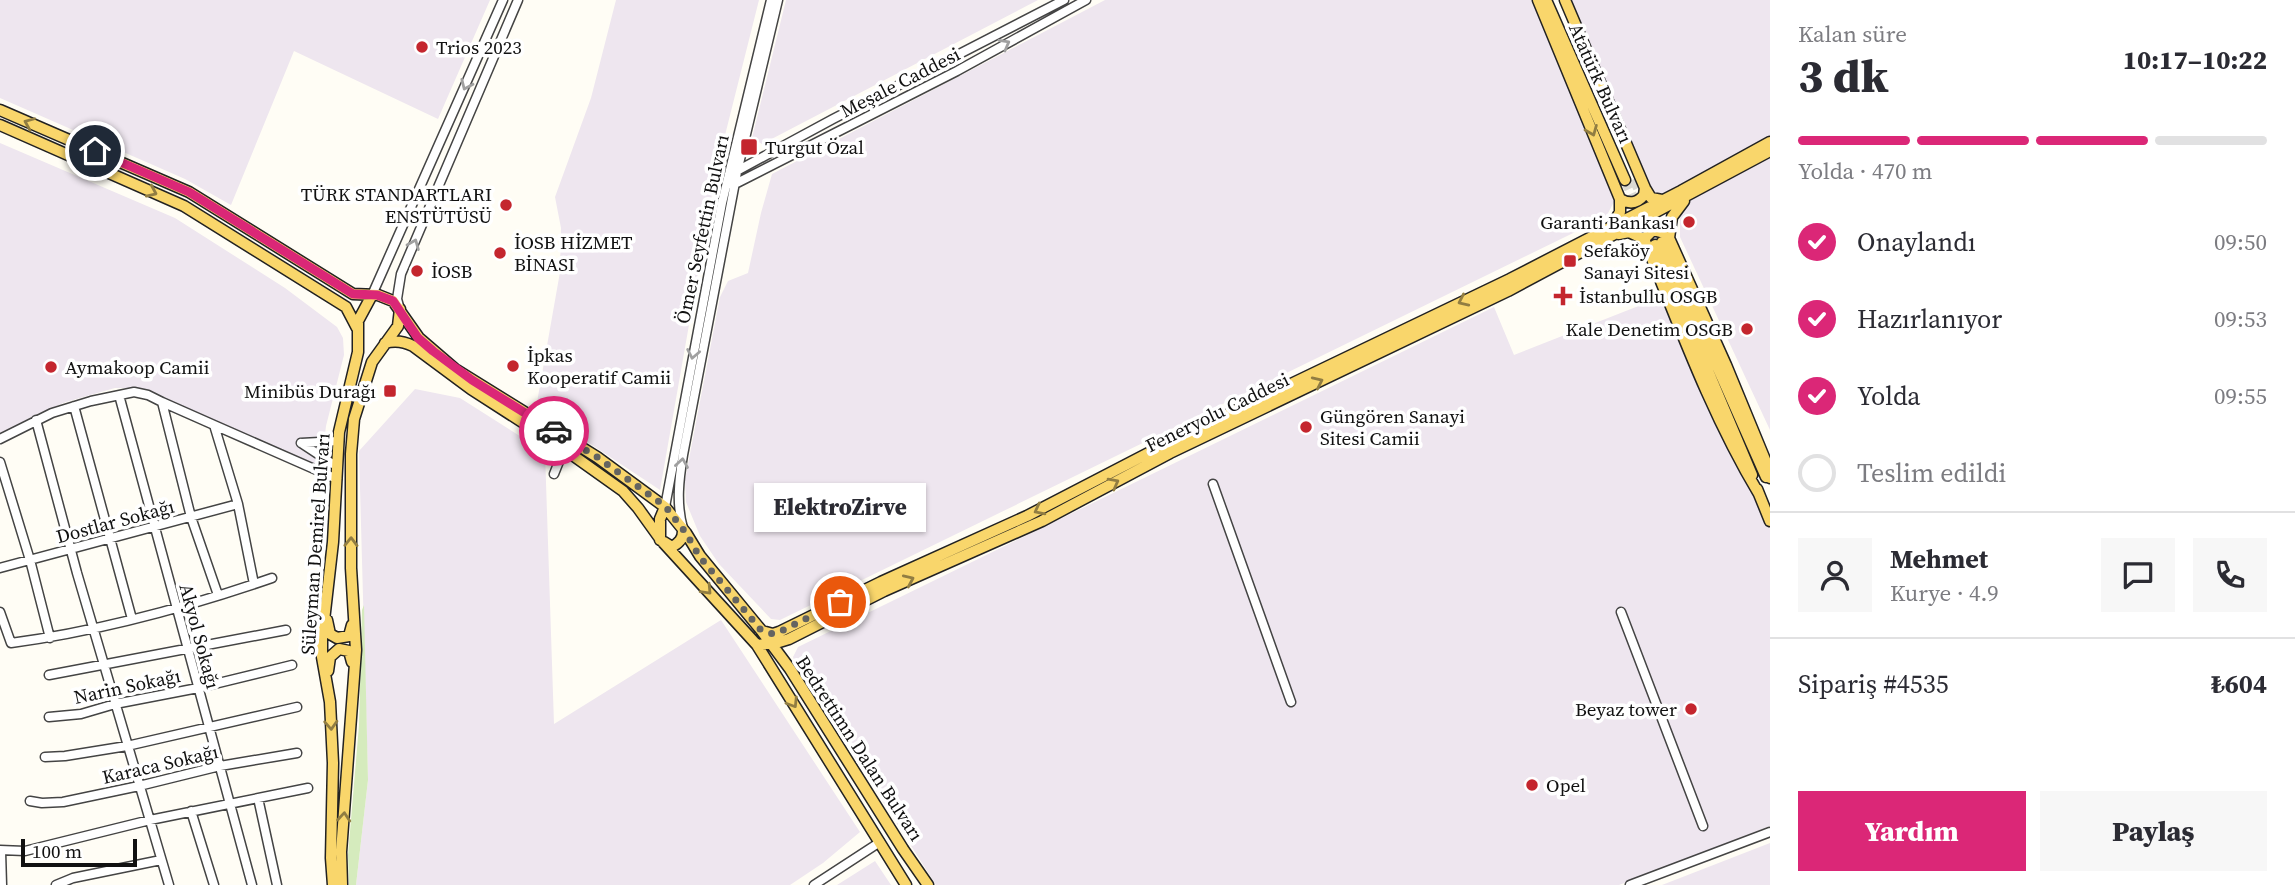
<!DOCTYPE html>
<html lang="tr">
<meta charset="utf-8">
<style>
body{margin:0;font-family:"Source Serif 4",serif;background:#f7f7f7;color:#2b2b33;height:100vh;display:flex;flex-direction:column;font-size:26px;white-space:nowrap}
*{box-sizing:border-box;margin:0}
p{font-size:23px;color:#7c7c81}
.icon{flex:none;width:38px;height:38px;fill:none;stroke:currentColor;stroke-width:2;stroke-linecap:round;stroke-linejoin:round}
.map{position:relative;flex:1;overflow:hidden}
.drawer{display:flex;flex-direction:column;background:#fff;width:525px}
.drawer>*{flex:none}
.scale{position:absolute;left:21px;bottom:18px;width:116px;box-sizing:border-box;padding-left:7px;border:4px solid #111;border-top:0;font-size:19px;line-height:24px;white-space:nowrap;color:#111;-webkit-text-stroke:5px #fff;paint-order:stroke}
.pin{position:absolute;display:grid;place-items:center;width:60px;height:60px;color:#fff;margin:-30px;border:4px solid #fff;border-radius:50%;box-shadow:0 2px 7px #0007}
.courier{position:absolute;display:grid;place-items:center;width:70px;height:70px;margin:-35px;border:5px solid #db2777;border-radius:50%;background:#fff;color:#222;box-shadow:0 2px 9px #0007}
.bubble{position:absolute;height:49px;border-radius:0px;background:#fff;box-shadow:0 2px 5px #0004;font-size:23px;font-weight:800;line-height:49px;text-align:center}
.head em{font-style:normal;font-weight:800}
.head div{display:flex;flex-direction:column-reverse}
.head{display:flex;align-items:center;justify-content:space-between;height:119px;padding:0 28px}
h1{font-size:46px;font-weight:800;line-height:52px}
.bar{display:grid;grid-template-columns:repeat(4,1fr);gap:10px 7px;align-content:center;height:84px;padding:0 28px}
.bar i{height:9px;border-radius:5px;background:#e1e1e2}
.bar .active{background:#db2777}
.bar p{grid-column:span 4}
.line{display:flex;align-items:center;gap:18px;padding:0 28px;border-top:2px solid #e1e1e2}
.line div{flex:1}
.round{display:grid;place-items:center;flex:none;width:74px;height:74px;border-radius:0px;background:#f7f7f7}
ol{padding:0 28px;list-style:none}
li{display:flex;align-items:center;gap:21px;height:77px}
li p{margin-inline-start:auto}
li .icon{padding:7px;border-radius:50%;background:#db2777;color:#fff;stroke-width:4}
li:last-child{color:#7c7c81}
li i{width:38px;height:38px;border:4px solid #e1e1e2;border-radius:50%}
.action{display:flex;gap:14px;margin-top:auto;padding:14px 28px}
.action a{flex:1;height:80px;border-radius:0px;background:#db2777;color:#fff;font-size:28px;font-weight:800;line-height:80px;text-align:center}
.action a+a{background:#f7f7f7;color:#2b2b33}
main{display:flex;flex:1;min-height:0}
.map>svg:first-child{display:block}
.industrial{fill:#eee6ef}
.green{fill:#d5ebbd}
.lines{fill:none;stroke-linecap:round;stroke-linejoin:round}
.major-tunnel{stroke:#dbdad3;stroke-width:10;stroke-dasharray:10 5;stroke-linecap:butt}
.minor-casing{stroke:#444;stroke-width:11}
.major-casing{stroke:#222;stroke-width:13}
.minor{stroke:#fff;stroke-width:8}
.major{stroke:#f9d66b;stroke-width:10}
.oneway{stroke:#a0a0a0}
.oneway2{stroke:#917d42}
.done{stroke:#646461;stroke-width:7;stroke-dasharray:0 12.6}
.route{stroke:#db2777;stroke-width:9}
.poi-dot{fill:#c4262e;stroke:#fff;stroke-width:2.5}
.labels{text-anchor:middle;dominant-baseline:central;stroke-width:7;stroke-linejoin:round;paint-order:stroke}
.poi-label{font-size:19px;fill:#111;stroke:#fff;text-anchor:start}
.street-label{font-size:19px;fill:#111;stroke:#fff}
</style>
<main>
<div class="map">
<svg width="1770" height="885" viewBox="0 0 1770 885">
<rect width="100%" height="100%" fill="#fffdf5"/>
<path class="industrial" d="M0,0h490l-52,119 -144,-68 -63,154 -46,-26 -185,-81z
M616,0h143l-43,171 -56,319 -124,-82 24,-136 1,-44 -6,-31 36,-99z
M786,0h252l-276,144 -10,-6z
M1105,0h433l78,198 -10,19 -826,403 -9,-1 -52,-55 -19,-28 -14,-34 -1,-22 35,-183 8,-16 20,-8 13,-60 11,-39z
M1570,0h200v137l-106,56 -9,2 -4,-4z
M0,143l175,75 110,70 52,39 6,11 1,17 -18,71 -5,45 -182,-81 -12,-2h-12l-49,14 -31,13 -35,20z
M1770,154v276l-90,-193v-22l6,-19z
M1669,294l101,235v297l-151,59h-683l-140,-220 -3,-8 5,-10 696,-340 20,48z
M415,389l45,9 85,54 9,272 167,-104 139,212 -37,31 -33,22h-434l12,-105 -9,-329z
M1770,843v42h-108z
M875,861l16,24h-54z"/>
<path class="green" d="M364,605l4,175 -12,105h-7l-1,-30 11,-130 3,-115z"/>
<g class="lines">
<path class="major-tunnel" d="M1634,179l25,56
M1625,180l30,65"/>
<defs>
<path id="minor" d="M735,172l98,-53 231,-119
M733,185l224,-114 129,-71
M372,295l131,-295
M399,306l-2,-7 4,-25 117,-274
M119,395l133,490
M162,402l52,23 24,79 16,80
M74,406l58,213
M36,420l41,153 92,312
M214,425l123,54
M0,439l52,-26 39,-12 43,-9 14,3 14,7 29,115 27,78
M301,443l35,23
M301,443l37,-2
M0,462l30,98 20,78
M554,474l10,-25
M1213,484l78,218
M665,507l57,-304 49,-203
M683,528c-7,-24 -4,-49 0,-73l54,-283 41,-172
M0,568l238,-64
M0,612l11,31c88,-12 177,-36 261,-65
M1621,612l82,214
M49,675l237,-45
M49,717l32,-3 34,-10 83,-16 94,-23
M45,757l20,-1 62,-10 170,-39
M258,798l19,87
M30,801l12,2 21,-1 76,-16 81,-20 77,-13
M191,811l23,74
M0,850l25,1 125,-31 158,-32
M1,851l1,34
M56,885l17,-7 88,-18
M814,885l66,-43
M1630,885l140,-53"/>
<path id="major" d="M1538,0l82,199v13l-8,14
M1546,0l79,180
M1565,0l80,188 6,10 11,2
M0,110l189,82 164,102 25,1 15,6 26,37 36,31 142,88 68,50 21,26 14,23 61,74 29,39 113,180 25,36
M0,125l184,81 162,101 11,21
M1620,199c9,5 17,5 24,-4l1,-7
M1619,234l10,-2 15,7c35,86 67,175 115,255
M1669,238l3,-21 12,-16
M1644,239l9,-9 11,3 5,5 57,127 40,97 4,16
M1662,242l104,235
M1655,245l97,230
M385,343c10,-3 18,-2 28,3l58,43 93,60 59,42 15,17 23,32 96,105 149,240
M1757,489l13,32
M660,540v-21l5,-12
M664,542l8,5c7,-4 11,-8 11,-16
M327,620l3,14 7,4 12,-2 3,-11
M762,631l11,3 6,-2 102,-50 146,-66 139,-72 344,-165 171,-88 89,-49
M757,645l19,-2 13,-4 95,-48 158,-70 128,-68 338,-162 262,-140
M328,671l2,-14 9,-8 10,2 3,11
M333,885l-2,-27 2,-95 -3,-61 -8,-45v-19l11,-96 6,-110 19,-80v-31l14,-26
M342,885l-1,-33 15,-202 -5,-82v-114l3,-35 18,-57 26,-36 2,-17"/>
</defs>
<use href="#minor" class="minor-casing"/>
<use href="#major" class="major-casing"/>
<use href="#minor" class="minor"/>
<use href="#major" class="major"/>
</g>
<defs><path id="oneway-chevron" d="M-2-3.5L2.5 0L-2 3.5" fill="none" stroke-width="1.6" stroke-linecap="round" stroke-linejoin="round" transform="scale(1.75)"/></defs>
<g class="oneway">
<use href="#oneway-chevron" transform="translate(1005 44) rotate(-29)"/>
<use href="#oneway-chevron" transform="translate(466 85) rotate(114)"/>
<use href="#oneway-chevron" transform="translate(414 244) rotate(-68)"/>
<use href="#oneway-chevron" transform="translate(693 354) rotate(101)"/>
<use href="#oneway-chevron" transform="translate(682 463) rotate(-81)"/>
</g>
<g class="oneway2">
<use href="#oneway-chevron" transform="translate(29 123) rotate(-157)"/>
<use href="#oneway-chevron" transform="translate(1592 131) rotate(68)"/>
<use href="#oneway-chevron" transform="translate(152 192) rotate(24)"/>
<use href="#oneway-chevron" transform="translate(1463 301) rotate(155)"/>
<use href="#oneway-chevron" transform="translate(1318 382) rotate(-25)"/>
<use href="#oneway-chevron" transform="translate(1114 483) rotate(-28)"/>
<use href="#oneway-chevron" transform="translate(1039 510) rotate(153)"/>
<use href="#oneway-chevron" transform="translate(351 542) rotate(-89)"/>
<use href="#oneway-chevron" transform="translate(909 580) rotate(-24)"/>
<use href="#oneway-chevron" transform="translate(707 590) rotate(47)"/>
<use href="#oneway-chevron" transform="translate(793 703) rotate(58)"/>
<use href="#oneway-chevron" transform="translate(331 725) rotate(87)"/>
<use href="#oneway-chevron" transform="translate(344 817) rotate(-85)"/>
</g>
<g class="lines">
<path class="done" d="M554,431l43,26 68,49 21,27 13,23 62,74 12,4 6,-2 61,-30"/>
<path class="route" d="M95,151l94,41 164,102 24,1 16,6 25,37 15,13 39,29 82,51"/>
</g>
<g class="poi-dot">
<circle cx="422" cy="47" r="7"/>
<rect x="740" y="138" width="18" height="18" rx="3.5"/>
<circle cx="506" cy="205" r="7"/>
<circle cx="1689" cy="222" r="7"/>
<circle cx="500" cy="253" r="7"/>
<rect x="1563" y="254" width="14" height="14" rx="3.5"/>
<circle cx="417" cy="271" r="7"/>
<path d="M1559.5 285.5h7v7h7v7h-7v7h-7v-7h-7v-7h7z"/>
<circle cx="1747" cy="329" r="7"/>
<circle cx="513" cy="366" r="7"/>
<circle cx="51" cy="367" r="7"/>
<rect x="383" y="384" width="14" height="14" rx="3.5"/>
<circle cx="1306" cy="427" r="7"/>
<circle cx="1691" cy="709" r="7"/>
<circle cx="1532" cy="785" r="7"/>
</g>
<g class="labels">
<g class="poi-label">
<text x="436" y="47">Trios 2023</text>
<text x="765" y="147">Turgut Özal</text>
<text x="492" y="194" text-anchor="end">TÜRK STANDARTLARI<tspan x="492" dy="22">ENSTÜTÜSÜ</tspan></text>
<text x="1675" y="222" text-anchor="end">Garanti Bankası</text>
<text x="514" y="242">İOSB HİZMET<tspan x="514" dy="22">BİNASI</tspan></text>
<text x="1584" y="250">Sefaköy<tspan x="1584" dy="22">Sanayi Sitesi</tspan></text>
<text x="431" y="271">İOSB</text>
<text x="1579" y="296">İstanbullu OSGB</text>
<text x="1733" y="329" text-anchor="end">Kale Denetim OSGB</text>
<text x="527" y="355">İpkas<tspan x="527" dy="22">Kooperatif Camii</tspan></text>
<text x="65" y="367">Aymakoop Camii</text>
<text x="376" y="391" text-anchor="end">Minibüs Durağı</text>
<text x="1320" y="416">Güngören Sanayi<tspan x="1320" dy="22">Sitesi Camii</tspan></text>
<text x="1677" y="709" text-anchor="end">Beyaz tower</text>
<text x="1546" y="785">Opel</text>
</g>
<g class="street-label">
<text transform="translate(900 82) rotate(-27)">Meşale Caddesi</text>
<text transform="translate(1601 83) rotate(66)">Atatürk Bulvarı</text>
<text transform="translate(702 229) rotate(-78)">Ömer Seyfettin Bulvarı</text>
<text transform="translate(1217 412) rotate(-26)">Feneryolu Caddesi</text>
<text transform="translate(115 521) rotate(-15)">Dostlar Sokağı</text>
<text transform="translate(315 544) rotate(-86)">Süleyman Demirel Bulvarı</text>
<text transform="translate(200 636) rotate(75)">Akyol Sokağı</text>
<text transform="translate(127 686) rotate(-12)">Narin Sokağı</text>
<text transform="translate(860 748) rotate(57)">Bedrettimn Dalan Bulvarı</text>
<text transform="translate(160 764) rotate(-13)">Karaca Sokağı</text>
</g>
</g>
</svg>
<div class="scale">100 m</div>
<div class="pin" style="left:840px;top:602px;background:#ea580c"><svg class="icon" aria-label="bag" viewBox="0 0 24 24"><path d="M5 8h14l-1 12H6zM9 8a3 3 0 0 1 6 0"/></svg></div>
<div class="pin" style="left:95px;top:151px;background:#1f2937"><svg class="icon" aria-label="home" viewBox="0 0 24 24"><path d="M3 11l9-7 9 7M6 9v11h12V9"/></svg></div>
<div class="courier" style="left:554px;top:431px"><svg class="icon" aria-label="car" viewBox="0 0 24 24"><path d="M5 17H2v-5l4-1 3-4h7l3 4 3 1v5h-3M9 17h6M6 11h13"/><circle cx="7" cy="17" r="2"/><circle cx="17" cy="17" r="2"/></svg></div>
<div class="bubble" style="left:754px;top:483px;width:172px">ElektroZirve</div>
</div>
<section class="drawer">
<div class="head"><div><h1>3 dk</h1><p>Kalan süre</p></div><em>10:17–10:22</em></div>
<div class="bar"><i class="active"></i><i class="active"></i><i class="active"></i><i></i><p>Yolda · 470 m</p></div>
<ol>
<li><svg class="icon" aria-label="check" viewBox="0 0 24 24"><path d="M5 12l5 5 9-10"/></svg>Onaylandı<p>09:50</p></li>
<li><svg class="icon" aria-label="check" viewBox="0 0 24 24"><path d="M5 12l5 5 9-10"/></svg>Hazırlanıyor<p>09:53</p></li>
<li><svg class="icon" aria-label="check" viewBox="0 0 24 24"><path d="M5 12l5 5 9-10"/></svg>Yolda<p>09:55</p></li>
<li><i></i>Teslim edildi</li>
</ol>
<div class="line" style="height:126px"><a class="round"><svg class="icon" aria-label="person" viewBox="0 0 24 24"><circle cx="12" cy="8" r="4"/><path d="M4 21q1-7 8-7t8 7"/></svg></a><div><b>Mehmet</b><p>Kurye · 4.9</p></div><a class="round"><svg class="icon" aria-label="chat" viewBox="0 0 24 24"><path d="M4 5h16v11H9l-5 4z"/></svg></a><a class="round"><svg class="icon" aria-label="phone" viewBox="0 0 24 24"><path d="M5 4h4l2 5-3 2q2 4 5 5l2-3 5 2v4C11 20 4 13 5 4z"/></svg></a></div>
<div class="line" style="height:91px"><div>Sipariş #4535</div><b>₺604</b></div>
<div class="action"><a>Yardım</a><a>Paylaş</a></div>
</section>
</main>
